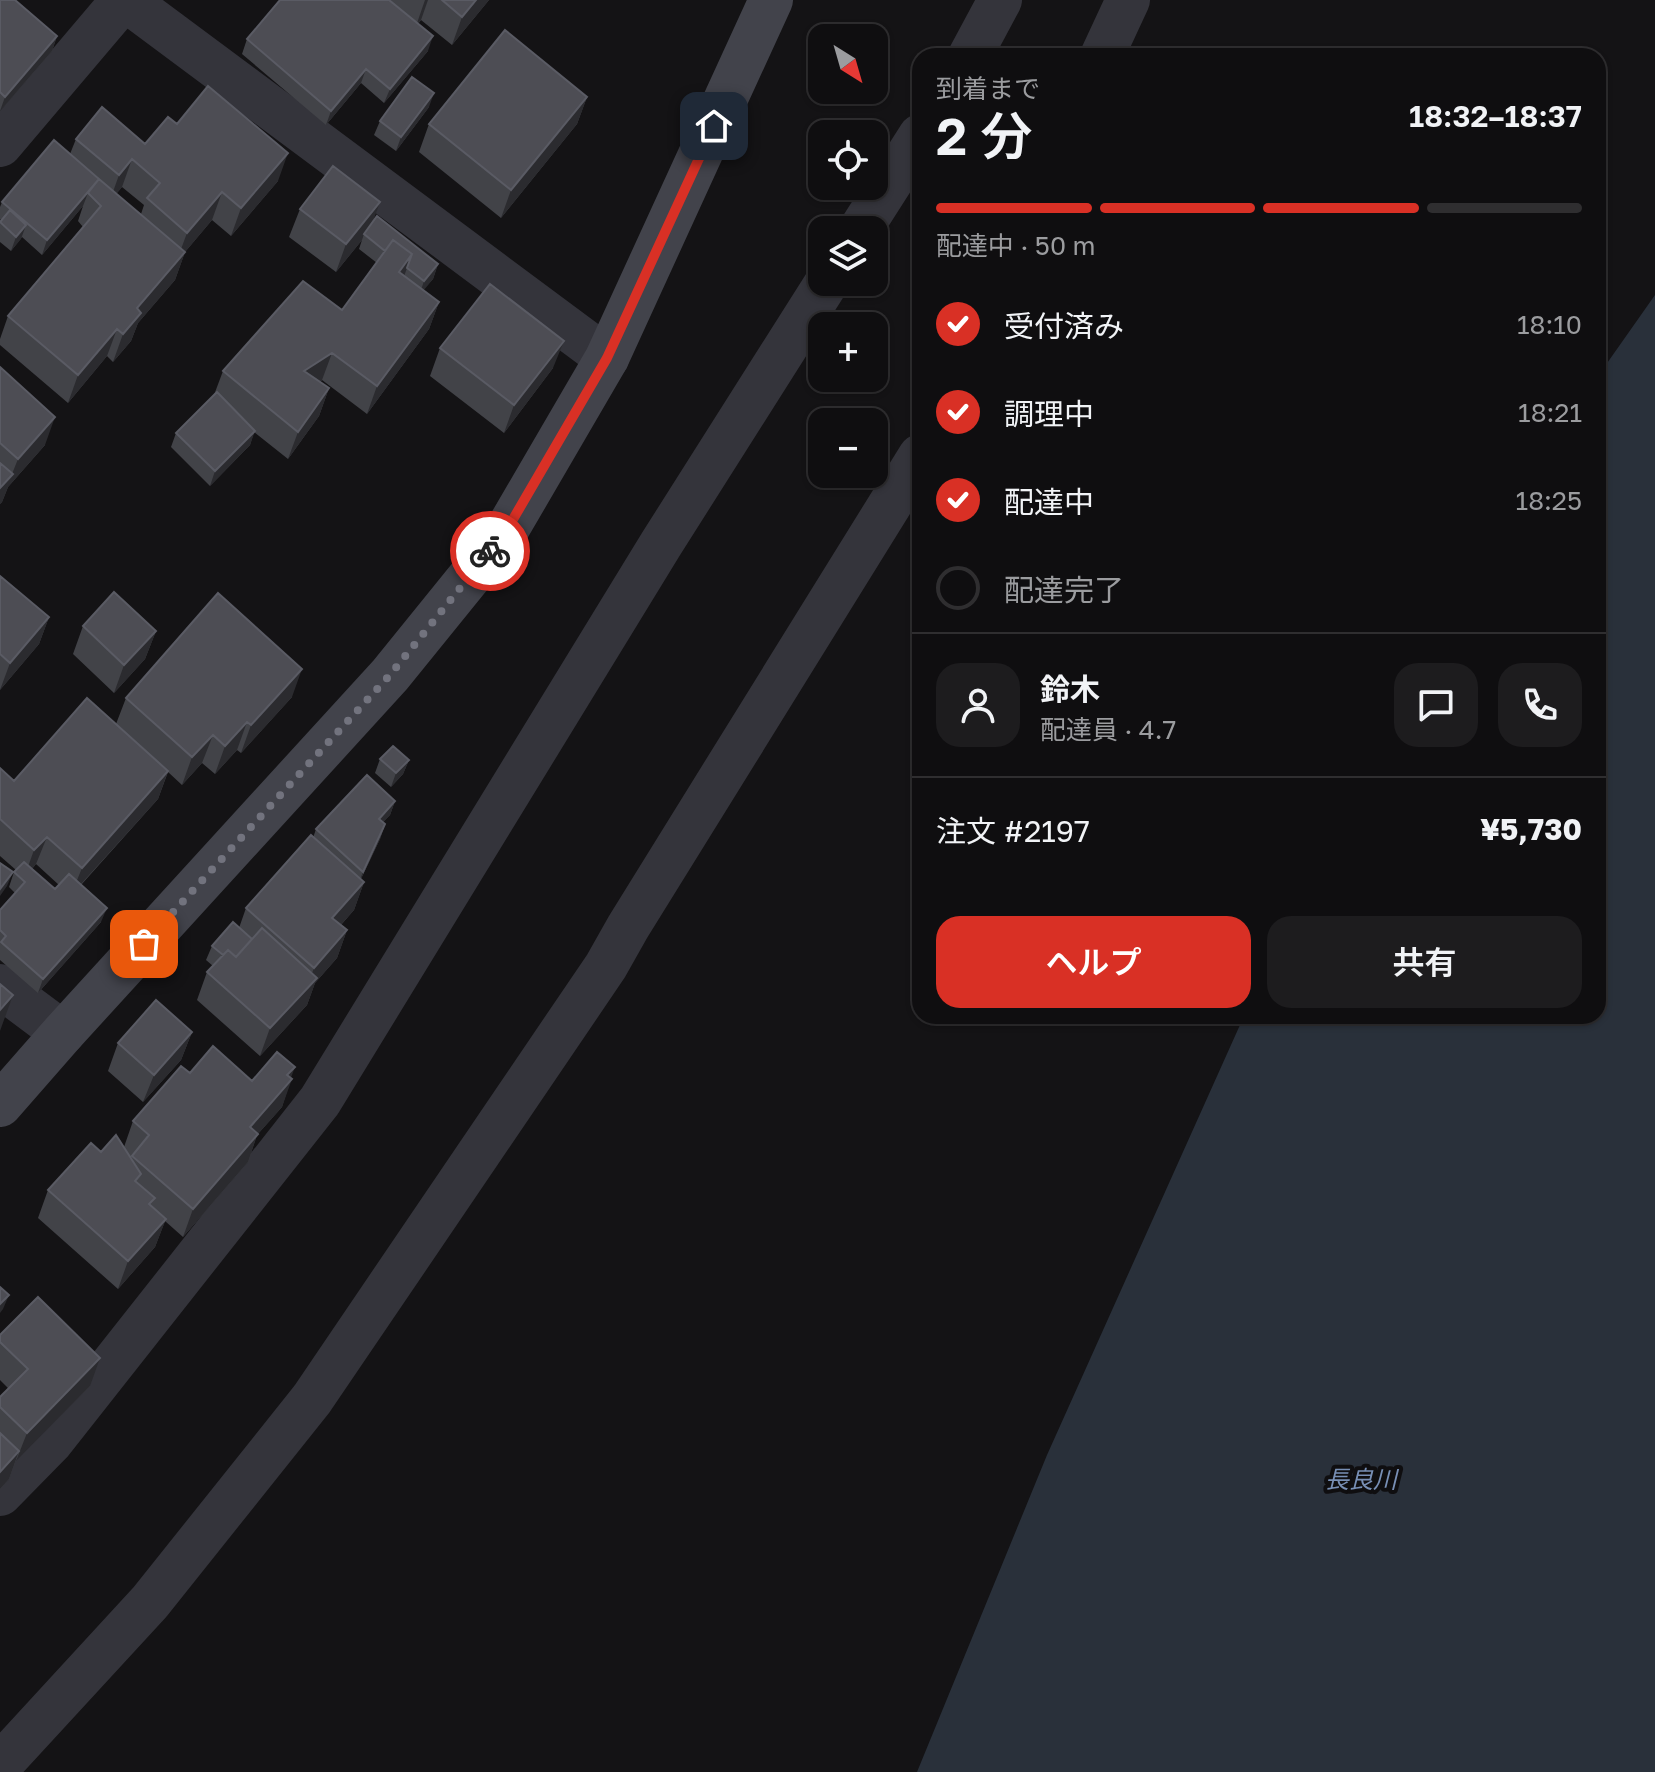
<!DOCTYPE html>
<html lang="ja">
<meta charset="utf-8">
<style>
body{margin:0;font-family:"Golos Text","Noto Sans JP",sans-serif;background:#1d1c1e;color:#f1f3f6;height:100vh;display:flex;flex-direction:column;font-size:30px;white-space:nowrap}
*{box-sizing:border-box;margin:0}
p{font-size:26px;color:#9b9c9f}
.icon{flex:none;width:44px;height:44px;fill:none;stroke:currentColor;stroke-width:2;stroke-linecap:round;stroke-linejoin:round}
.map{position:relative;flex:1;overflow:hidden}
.sheet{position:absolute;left:912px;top:48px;width:694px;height:976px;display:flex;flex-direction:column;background:#0f0e10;border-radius:24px;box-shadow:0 2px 6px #0004,0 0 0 2px #2f2e30}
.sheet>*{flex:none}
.needle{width:52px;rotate:143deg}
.buttons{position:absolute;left:808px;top:24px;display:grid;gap:16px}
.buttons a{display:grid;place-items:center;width:80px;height:80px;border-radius:16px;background:#0f0e10;box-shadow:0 2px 6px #0004,0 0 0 2px #2f2e30;font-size:40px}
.pin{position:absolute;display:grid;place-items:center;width:68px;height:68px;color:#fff;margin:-34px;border-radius:16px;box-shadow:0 4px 12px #0006}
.courier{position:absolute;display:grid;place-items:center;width:80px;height:80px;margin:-40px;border:6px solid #d93025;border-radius:50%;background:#fff;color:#222;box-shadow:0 2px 10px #0007}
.summary em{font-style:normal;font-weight:600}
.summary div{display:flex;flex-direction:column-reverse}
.summary{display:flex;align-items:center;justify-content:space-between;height:136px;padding:0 24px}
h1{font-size:52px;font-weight:600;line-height:60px}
.bar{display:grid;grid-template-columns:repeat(4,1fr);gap:12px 8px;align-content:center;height:96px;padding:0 24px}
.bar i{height:10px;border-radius:6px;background:#2f2e30}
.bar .active{background:#d93025}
.bar p{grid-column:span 4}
.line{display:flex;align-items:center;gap:20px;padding:0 24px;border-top:2px solid #2f2e30}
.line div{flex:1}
.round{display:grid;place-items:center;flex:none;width:84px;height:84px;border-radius:24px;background:#1d1c1e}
ol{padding:0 24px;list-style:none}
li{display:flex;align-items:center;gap:24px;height:88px}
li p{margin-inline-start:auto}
li .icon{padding:8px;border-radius:50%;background:#d93025;color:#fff;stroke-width:4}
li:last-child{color:#9b9c9f}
li i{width:44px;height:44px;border:4px solid #2f2e30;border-radius:50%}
.cta{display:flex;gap:16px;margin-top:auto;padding:16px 24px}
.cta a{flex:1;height:92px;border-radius:24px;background:#d93025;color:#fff;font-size:32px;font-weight:600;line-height:92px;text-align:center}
.cta a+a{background:#1d1c1e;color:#f1f3f6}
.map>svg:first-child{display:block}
.water{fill:#29303a}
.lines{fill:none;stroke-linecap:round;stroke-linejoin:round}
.street{stroke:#34343b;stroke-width:44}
.secondary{stroke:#42434b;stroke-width:44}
.wall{fill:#424348;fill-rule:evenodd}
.shaded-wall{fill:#2b2b2f}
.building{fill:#4d4d54;stroke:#5a5b64;stroke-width:2}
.done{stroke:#72737e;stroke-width:8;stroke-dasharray:0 14.4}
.route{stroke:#d93025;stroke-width:10}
.labels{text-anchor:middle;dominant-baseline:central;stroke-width:8;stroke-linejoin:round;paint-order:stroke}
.water-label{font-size:24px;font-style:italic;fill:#788fb5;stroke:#0f0e10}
</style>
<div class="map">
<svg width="1655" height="1772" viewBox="0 0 1655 1772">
<rect width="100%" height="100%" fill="#141315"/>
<path class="water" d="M1655,295v1477h-738l130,-317 197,-439h354v-640z"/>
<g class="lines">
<path class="street" d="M126,0l481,358
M970,56l30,-56
M1102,56l26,-56
M0,145l123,-145
M860,230l60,-94
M0,986l63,47
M0,1494l51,-52 269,-341 341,-557 166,-262
M0,1765l150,-163 162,-203 294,-433 22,-39 292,-471"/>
<path class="secondary" d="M0,1105l63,-72 327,-358 115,-142 102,-175 164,-358"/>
</g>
<path class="wall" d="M0,0l57,36 -5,15 -52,60z
M280,0h209l-37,45 -31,-25 -3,4 10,27 -44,52 -23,-20 -35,42 -84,-71 5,-15z
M587,97l-10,27 -76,94 -82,-66 10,-28z
M429,107l-33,44 -22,-16 6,-14z
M177,124l101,57 -47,55 -19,-16 -27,32 -10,28 -37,43 -7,18 -18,21 -6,-6 -39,47 -68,-58v-6l8,-23 75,-89 -5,-6 5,-15 -41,49 -20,-18 -11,14 -11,-9v-20l1,-2 -1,-1v-12l2,-5 68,-48 6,-15 69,5zM122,187l22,18 -3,9 -25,-20z
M300,209l73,14 65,41 -5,15 -10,11 16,12 -10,27 -62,85 -45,-34 -2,2 9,6 -10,28 -31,43 -34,-27 -4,13 -40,41 -39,-39 5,-14 38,-38 9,-24 119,-61 35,-47 -18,-14 3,-9 -26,32 -47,-35z
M440,348l113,20 -49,65 -74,-57z
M0,367l45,78 -37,42 -6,15 -2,2z
M0,576l49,41 -10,27 -39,46z
M83,626l73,5 -11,28 -31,34 -41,-39z
M292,697l-51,56 -4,-3 -22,24 -13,-11 -20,22 -14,-13 -10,27 -77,86 20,37 -63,71 -38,-33v-50l15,-17 -6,-6 5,-15 2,-2 -16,-14v-88l14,13 102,-57 10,-26zM36,864l23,21 -4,4 -23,-20z
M380,759l29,1 -6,14 -12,13 -16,-14z
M395,801l-5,14 -7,7 2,2 -5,15 -19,40 3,3 -10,28 -13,15 6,5 -10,28 -22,25 -8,22 -47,51 -63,-56 10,-28 6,-6 -7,-6 6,-14 27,-18 7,-20 67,-70 3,-9z
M192,1032l-11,28 -38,42 -35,-31 10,-28z
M190,1073l62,8 39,-3 -9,29 -25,28 -9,27 -65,75 -18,-16 -10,26 -37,42 -80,-71 10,-28 53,-38 23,-5 9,-26z
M0,1335l90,51 -74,74 -7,19 -9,10v-92l9,-8 -9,-9z"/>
<path class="shaded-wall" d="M425,0h3l-7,20 -5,6z
M476,0h13l-37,45 10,-28z
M57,36l-5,15 -52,60 5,-14z
M433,36l-5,15 -44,52 6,-14z
M366,69l-5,14 -35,42 5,-14z
M434,93l-5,14 -33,44 5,-14z
M587,97l-10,27 -76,94 10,-28z
M288,153l-10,28 -47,55 10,-28z
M132,159l-10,28 -13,16 10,-28z
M99,179l-11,14 -5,13 -41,49 5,-15z
M222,192l-10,28 -27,32 -10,28 -37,43 -7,18 -18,21 10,-28 14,-26 40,-48 10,-27z
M380,202l-10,28 -6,4 -2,6 -26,32 10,-28z
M26,225l-5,14 -10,12 5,-14z
M412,254l-10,28 -3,-10z
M438,264l-5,15 -14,17 5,-15z
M439,302l-10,27 -62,85 10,-28z
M117,329l-10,27 -39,47 10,-28z
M564,341l-11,27 -49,65 10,-28z
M332,353l-10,27 -28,19 10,-28z
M329,388l-10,28 -31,43 10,-27z
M55,417l-10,28 -37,42 -6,15 -2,2v-16l12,-14 6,-15z
M255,431l-5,14 -40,41 5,-15z
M49,617l-10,27 -39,46 10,-27z
M156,631l-11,28 -31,34 10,-28z
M302,669l-10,28 -51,56 10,-28z
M247,722l-10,28 -22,24 10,-28z
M213,735l-11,28 -20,22 10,-28z
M409,760l-6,14 -12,13 5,-14z
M168,771l-10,28 -87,96 11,-27z
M395,801l-5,14 -17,18 6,-14z
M385,824l-5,15 -23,48 6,-15z
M47,837l-11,27 -12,14 10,-28z
M13,872l-6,14 -7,10v-7z
M364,882l-10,28 -32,36 10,-28z
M107,908l-6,14 -63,71 5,-14z
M347,930l-10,28 -22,25 -8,22 -47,51 10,-28 36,-39 8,-21z
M13,995l-13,36v-21z
M192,1032l-11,28 -38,42 11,-27z
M295,1067l-6,16 3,-4 -10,28 -25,28 -9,27 -65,75 10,-28 57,-82 37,-52z
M166,1219l-11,28 -37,42 10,-28z
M9,1295l-6,14 -3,4v-9z
M100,1358l-10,28 -74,75 11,-28z
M19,1451l-10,28 -9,10v-17z"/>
<path class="building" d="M0,0h15l42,36 -52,61 -5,-5z
M280,0h109l44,36 -43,53 -24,-20 -35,42 -84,-72z
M442,0h34l-14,17z
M505,30l82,67 -76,93 -82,-66z
M412,77l22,16 -33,44 -21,-16z
M208,86l80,67 -47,55 -19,-16 -35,41 -40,-35 13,-15 -28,-24 -13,16 -43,-36 26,-32 43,37 23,-27 9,7z
M54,140l45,39 -52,61 -45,-38z
M333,166l47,36 -34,42 -46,-35z
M99,179l86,73 -48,56 4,5 -18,21 -6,-5 -39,46 -70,-59 93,-110 -13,-13z
M10,210l16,15 -10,12 -16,-15z
M377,216l61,48 -14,17 -17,-13 5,-14 -19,-14 -8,11 -21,-17z
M393,240l19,14 -13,18 40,30 -62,84 -45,-33 -28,18 25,17 -31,44 -75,-61 80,-90 39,29z
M490,284l74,57 -50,64 -74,-57z
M0,367l55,50 -37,42 -18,-16z
M217,392l38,39 -40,40 -39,-38z
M0,463l13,11 -13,14z
M0,576l49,41 -39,46 -10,-9z
M114,592l42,39 -32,34 -41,-39z
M218,593l84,76 -51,56 -4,-3 -22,24 -12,-11 -21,22 -66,-59z
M87,698l81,73 -86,97 -35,-31 -13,13 -34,-31v-51l14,13z
M393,746l16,14 -13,13 -16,-14z
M367,775l28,26 -16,18 6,5 -22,48 -47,-43z
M311,835l53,47 -32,36 15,12 -33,38 -68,-60z
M24,862l31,27 14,-15 38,34 -64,71 -42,-37 5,-6 -6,-6v-20l25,-28 -11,-10z
M0,863l13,9 -13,17z
M233,922l19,17 -16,18 -8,-7 -5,5 -11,-9z
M262,928l55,50 -47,50 -63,-56 21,-22 8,7z
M0,984l13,11 -13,15z
M156,1000l36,32 -38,43 -36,-32z
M213,1046l39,35 25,-29 18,15 -8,8 5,4 -42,48 8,7 -65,75 -61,-53 17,-21 -16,-14 48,-55 9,7z
M116,1135l25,39 -6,7 20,17 -6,6 17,15 -38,42 -80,-71 43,-47 10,9z
M0,1287l9,8 -9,9z
M38,1297l62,61 -73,75 -27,-26v-10l28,-28 -28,-27v-7z
M0,1433l19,18 -19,21z"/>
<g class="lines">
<path class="done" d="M144,944l246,-269 100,-124"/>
<path class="route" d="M490,551l15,-18 102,-175 107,-232"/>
</g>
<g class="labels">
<g class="water-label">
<text x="1361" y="1478">長良川</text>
</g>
</g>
</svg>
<div class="buttons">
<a><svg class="needle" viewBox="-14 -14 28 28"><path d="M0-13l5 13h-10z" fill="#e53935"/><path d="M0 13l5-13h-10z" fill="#9b9c9f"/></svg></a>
<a><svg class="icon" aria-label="locate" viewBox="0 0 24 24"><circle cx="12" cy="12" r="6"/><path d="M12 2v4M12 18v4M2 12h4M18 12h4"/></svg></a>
<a><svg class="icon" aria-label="layers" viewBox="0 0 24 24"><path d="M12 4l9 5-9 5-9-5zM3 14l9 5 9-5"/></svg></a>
<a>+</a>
<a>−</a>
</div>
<div class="pin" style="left:144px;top:944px;background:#ea580c"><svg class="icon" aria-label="bag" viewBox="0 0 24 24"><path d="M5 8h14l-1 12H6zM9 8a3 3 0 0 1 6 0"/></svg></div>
<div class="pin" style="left:714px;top:126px;background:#1f2937"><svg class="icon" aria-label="home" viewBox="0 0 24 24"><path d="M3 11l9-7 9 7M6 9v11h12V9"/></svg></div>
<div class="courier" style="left:490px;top:551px"><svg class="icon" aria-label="bike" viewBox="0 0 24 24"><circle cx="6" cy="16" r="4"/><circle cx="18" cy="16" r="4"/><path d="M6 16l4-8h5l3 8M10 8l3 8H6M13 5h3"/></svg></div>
<section class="sheet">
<div class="summary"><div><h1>2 分</h1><p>到着まで</p></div><em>18:32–18:37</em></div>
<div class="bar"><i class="active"></i><i class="active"></i><i class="active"></i><i></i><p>配達中 · 50 m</p></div>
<ol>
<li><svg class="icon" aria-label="check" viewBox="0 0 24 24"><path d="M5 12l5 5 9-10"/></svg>受付済み<p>18:10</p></li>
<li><svg class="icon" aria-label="check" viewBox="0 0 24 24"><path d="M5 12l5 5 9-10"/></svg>調理中<p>18:21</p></li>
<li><svg class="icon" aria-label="check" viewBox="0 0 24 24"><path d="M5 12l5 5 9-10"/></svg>配達中<p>18:25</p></li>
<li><i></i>配達完了</li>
</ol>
<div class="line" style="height:144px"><a class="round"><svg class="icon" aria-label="person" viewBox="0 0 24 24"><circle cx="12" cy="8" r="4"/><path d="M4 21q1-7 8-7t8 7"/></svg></a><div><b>鈴木</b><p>配達員 · 4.7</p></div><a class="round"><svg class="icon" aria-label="chat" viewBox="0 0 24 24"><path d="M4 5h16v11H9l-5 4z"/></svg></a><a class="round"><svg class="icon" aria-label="phone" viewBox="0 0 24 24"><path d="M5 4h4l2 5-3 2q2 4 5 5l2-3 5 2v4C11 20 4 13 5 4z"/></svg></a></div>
<div class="line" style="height:104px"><div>注文 #2197</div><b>¥5,730</b></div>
<div class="cta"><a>ヘルプ</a><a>共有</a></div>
</section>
</div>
